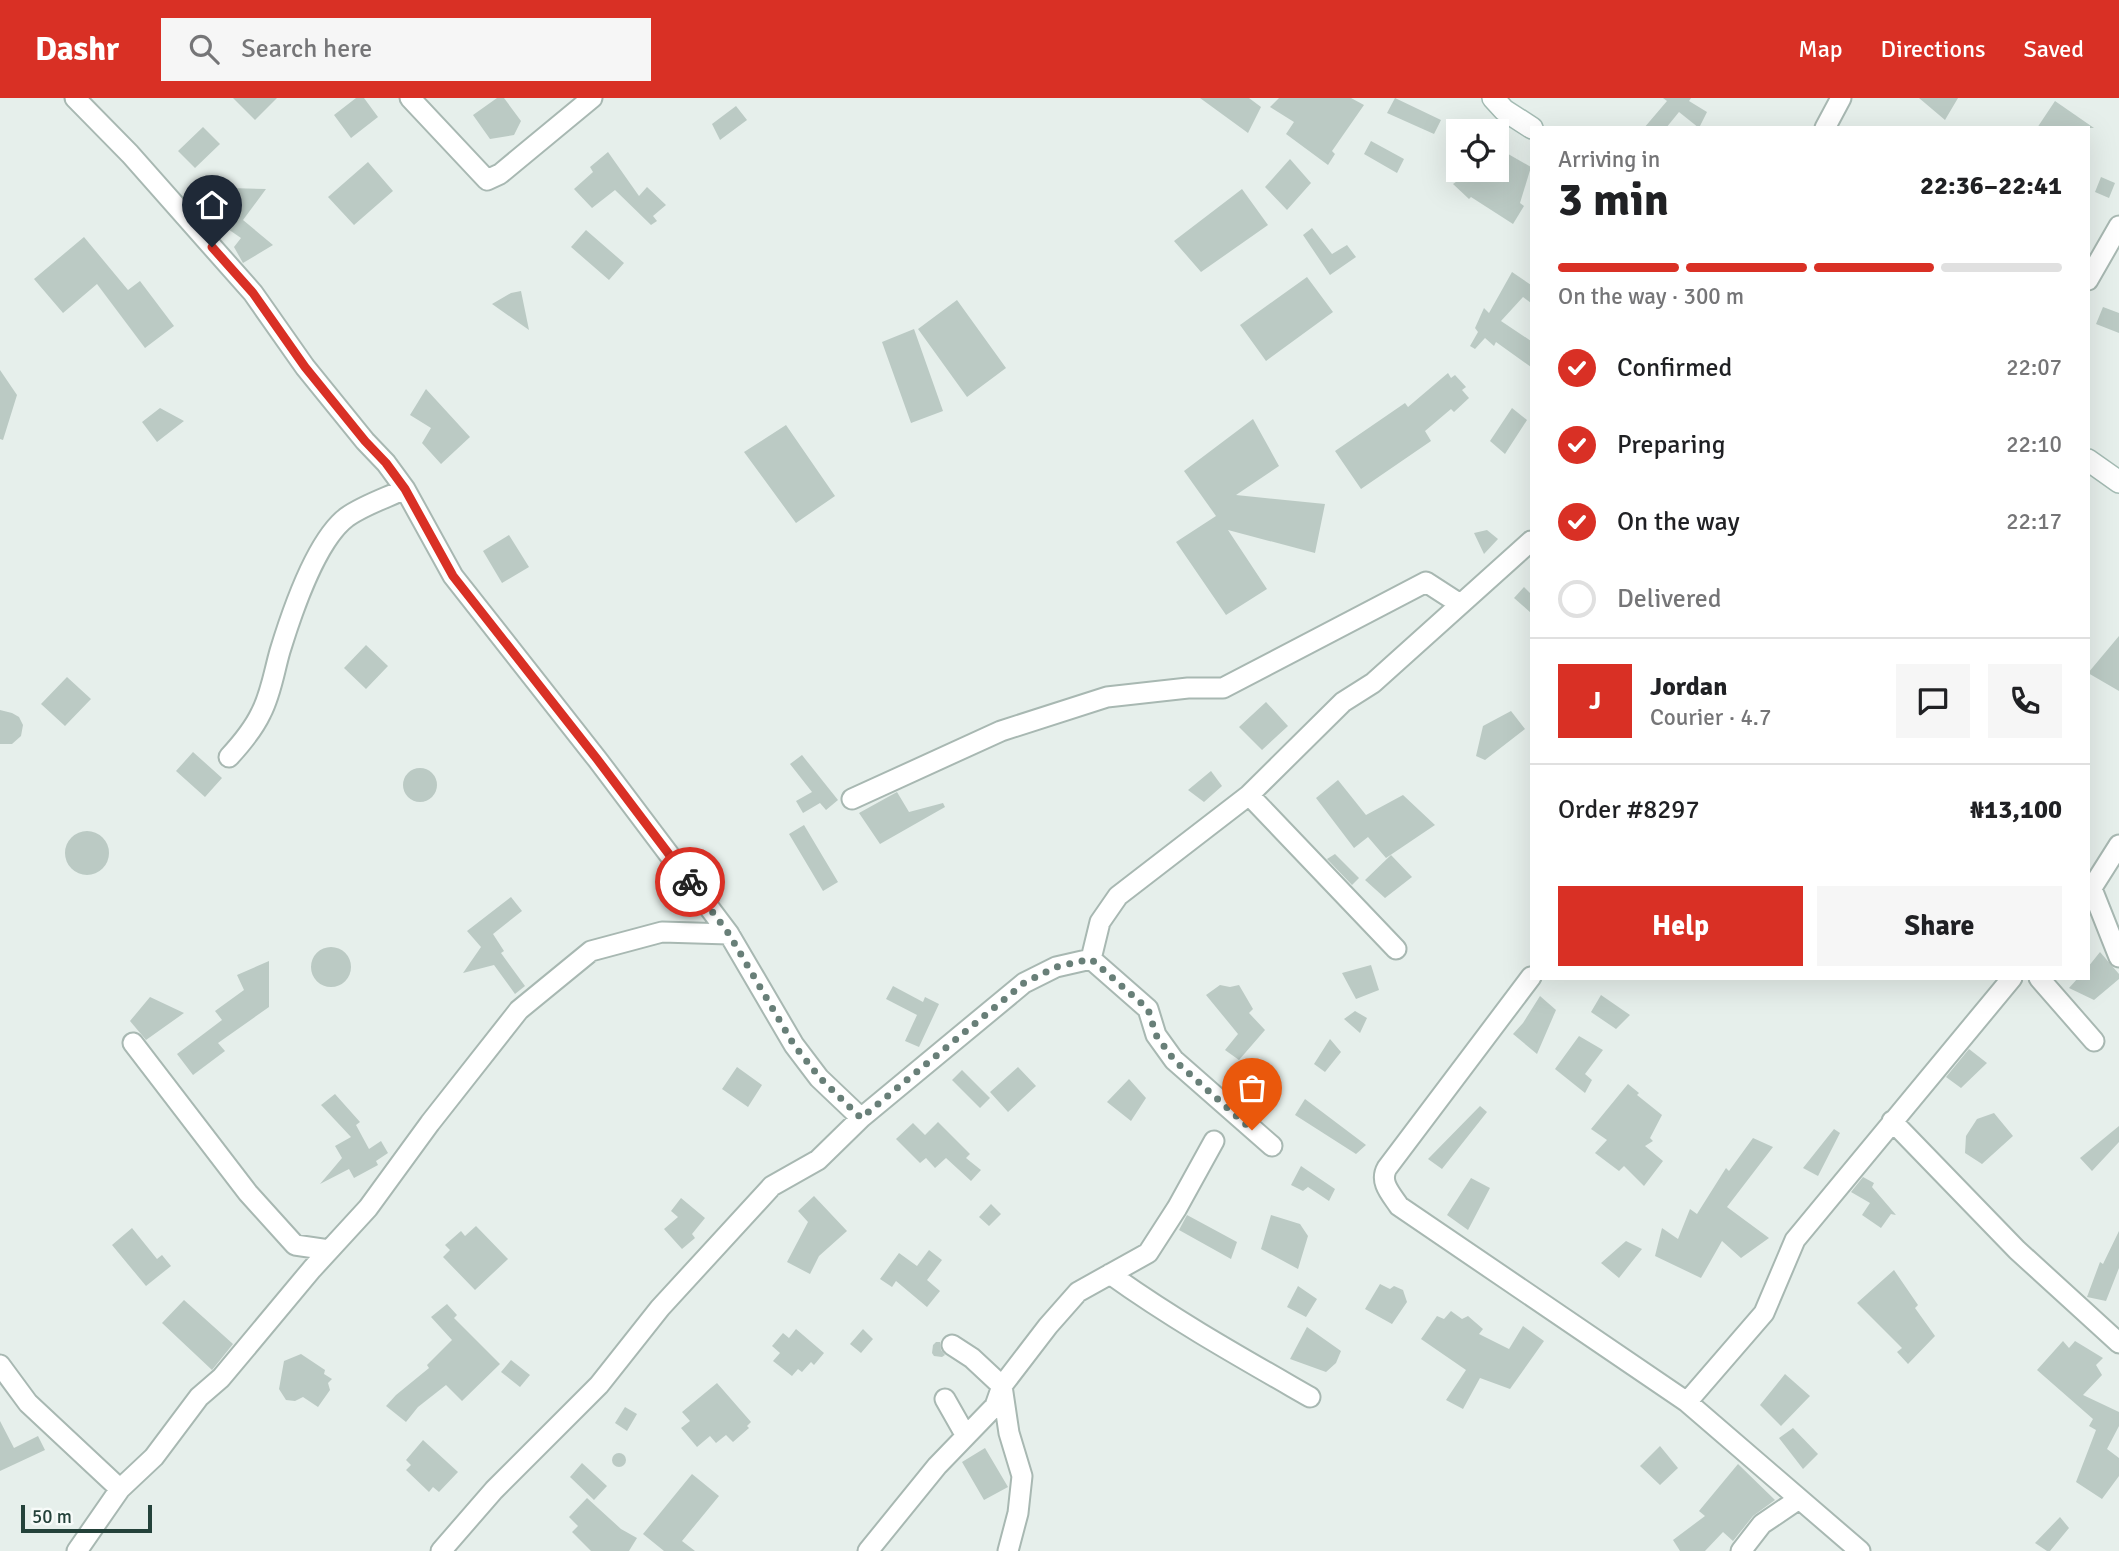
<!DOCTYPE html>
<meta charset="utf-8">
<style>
body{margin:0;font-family:Signika,sans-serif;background:#f6f6f6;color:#202124;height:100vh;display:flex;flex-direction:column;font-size:26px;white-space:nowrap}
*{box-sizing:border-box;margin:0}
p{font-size:23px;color:#757577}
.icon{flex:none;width:38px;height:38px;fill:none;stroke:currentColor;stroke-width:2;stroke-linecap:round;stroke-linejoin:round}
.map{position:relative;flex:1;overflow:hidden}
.sheet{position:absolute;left:1530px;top:28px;width:560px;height:854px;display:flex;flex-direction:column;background:#fff;border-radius:0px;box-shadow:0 7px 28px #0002}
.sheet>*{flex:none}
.controls{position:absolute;left:1446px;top:21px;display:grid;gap:14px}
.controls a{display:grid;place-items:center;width:63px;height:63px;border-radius:0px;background:#fff;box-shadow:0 7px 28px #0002;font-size:35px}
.scale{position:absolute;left:21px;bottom:18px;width:131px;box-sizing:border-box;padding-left:7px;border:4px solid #24423a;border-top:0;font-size:19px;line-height:24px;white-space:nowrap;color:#24423a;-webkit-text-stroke:5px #f7fbf9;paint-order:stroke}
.pin{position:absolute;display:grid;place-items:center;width:60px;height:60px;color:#fff;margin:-72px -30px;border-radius:50% 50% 50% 0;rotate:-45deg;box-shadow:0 0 7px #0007}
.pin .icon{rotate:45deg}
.courier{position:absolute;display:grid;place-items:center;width:70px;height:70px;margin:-35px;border:5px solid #d93025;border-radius:50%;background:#fff;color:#222;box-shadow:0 2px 9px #0007}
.overview em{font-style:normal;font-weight:700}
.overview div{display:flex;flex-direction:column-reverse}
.overview{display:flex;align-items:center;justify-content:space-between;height:119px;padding:0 28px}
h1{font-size:46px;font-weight:700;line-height:52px}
.bar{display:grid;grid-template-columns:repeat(4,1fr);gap:10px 7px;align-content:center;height:84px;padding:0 28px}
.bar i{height:9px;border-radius:5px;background:#e0e0e0}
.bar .on{background:#d93025}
.bar p{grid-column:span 4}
.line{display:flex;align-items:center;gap:18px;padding:0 28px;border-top:2px solid #e0e0e0}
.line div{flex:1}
.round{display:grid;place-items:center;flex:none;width:74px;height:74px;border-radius:0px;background:#f6f6f6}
ol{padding:0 28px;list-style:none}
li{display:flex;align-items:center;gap:21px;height:77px}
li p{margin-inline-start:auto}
li .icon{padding:7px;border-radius:50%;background:#d93025;color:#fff;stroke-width:4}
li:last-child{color:#757577}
li i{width:38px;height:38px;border:4px solid #e0e0e0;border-radius:50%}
.primary-button{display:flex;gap:14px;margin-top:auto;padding:14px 28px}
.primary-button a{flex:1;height:80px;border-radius:0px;background:#d93025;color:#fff;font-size:28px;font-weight:700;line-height:80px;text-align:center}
.primary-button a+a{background:#f6f6f6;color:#202124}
header{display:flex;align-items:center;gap:42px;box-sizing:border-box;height:98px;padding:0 35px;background:#d93025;color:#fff}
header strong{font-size:33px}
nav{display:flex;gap:38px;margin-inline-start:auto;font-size:24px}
.search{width:490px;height:63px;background:#f6f6f6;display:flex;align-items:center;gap:18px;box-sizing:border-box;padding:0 24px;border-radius:0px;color:#757577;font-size:26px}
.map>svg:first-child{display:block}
.building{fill:#bbcac4}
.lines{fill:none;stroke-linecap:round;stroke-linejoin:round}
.street-casing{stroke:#a8b8b2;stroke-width:23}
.secondary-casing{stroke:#a4bbb3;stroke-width:24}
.street{stroke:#fff;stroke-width:19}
.secondary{stroke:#fff;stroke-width:21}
.done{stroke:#687f78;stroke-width:7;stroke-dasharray:0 12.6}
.route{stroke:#d93025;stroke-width:9}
</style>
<header>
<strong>Dashr</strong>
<div class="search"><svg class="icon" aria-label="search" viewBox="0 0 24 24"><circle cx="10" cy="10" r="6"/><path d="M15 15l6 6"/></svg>Search here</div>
<nav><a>Map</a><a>Directions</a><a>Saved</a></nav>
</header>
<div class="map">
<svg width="2119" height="1453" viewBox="0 0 2119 1453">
<rect width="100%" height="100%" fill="#e6efeb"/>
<path class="building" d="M233,0h44l-22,22z
M356,0h8l14,19 -27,21 -17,-23z
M497,0h7l17,23 -7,14 -24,4 -17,-24z
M1200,0h49l12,9 -13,26z
M1279,0h72l13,7 -32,46 3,3 -7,11 -42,-31 8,-12 -24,-15z
M1395,0l46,22 -7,14 -47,-21z
M1663,0h28l-2,3 18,11 -8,16 -20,-16 -13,16h-22l23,-27z
M1919,0h39l-13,22z
M2055,3l39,27h-57z
M736,8l11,14 -27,20 -8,-16z
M203,29l17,17 -25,24 -17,-17z
M1371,43l33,18 -7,14 -33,-19z
M1496,49l35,20 -11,36 4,3 -11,18 -42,-27 -2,2 -16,-15 17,-12 11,10 6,-12h9z
M608,54l31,44 8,-9 19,18 -13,11 4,5 -6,4 -36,-35 -23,18 -18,-19 19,-17 -3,-5z
M1290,61l21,24 -24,27 -22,-23z
M368,64l25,29 -39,34 -26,-28z
M2101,79l14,6 -6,15 -14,-6z
M229,90l37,1 -23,31 30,25 -30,18 -9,-16 7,-9 -32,-22z
M1242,91l26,36 -67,47 -27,-31z
M1312,130l20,26 15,-9 9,12 -26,18 -27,-40z
M586,132l38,33 -15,17 -38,-33z
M84,139l44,53 12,-9 34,45 -29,22 -48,-64 -34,29 -29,-34z
M1512,174l19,13v18l-8,-6 -22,24 30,20v26l-35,-25 -2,4 -9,-8 -10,11 -5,-3 8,-14 -3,-4 9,-20 5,5z
M1307,179l26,35 -67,49 -26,-36z
M521,193l8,39 -37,-26 19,-11z
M957,202l49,68 -39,29 -49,-68z
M2103,209l16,6v20l-23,-9z
M914,231l29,82 -32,12 -29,-81z
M0,272l17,25 -14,45 -3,-1z
M1448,275l3,5 4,-3 11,12 -4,3 7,8 -15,14 -3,-3 -26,22 6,10 -70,48 -26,-38 70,-48 3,4z
M426,291l44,48 -29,27 -19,-21 9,-15 -21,-13z
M160,310l24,13 -27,21 -15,-20z
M1512,310l15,12 -22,34 -15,-13z
M1253,321l26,47 -43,29 89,9 -10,49 -87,-23 39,59 -41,26 -50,-73 40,-26 -32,-45z
M786,327l49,71 -39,27 -52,-71z
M1487,432l11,9 -14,15 -10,-21z
M509,437l20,32 -27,16 -19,-32z
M1524,489l7,7v19l-17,-15z
M2119,538v55l-31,-18z
M366,547l22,21 -22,23 -22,-21z
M67,579l24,22 -26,27 -24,-22z
M1266,604l22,24 -26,24 -23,-23z
M0,612l12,3 7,4 4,8 -2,11 -9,8h-12z
M1511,613l14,18 -40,31 -9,-4 7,-30z
M193,654l29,26 -17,19 -29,-26z
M802,657l36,45 -12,10 -6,-7 -17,10 -7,-12 16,-9 -22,-28z
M403 687a17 17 0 1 1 34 0a17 17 0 1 1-34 0Z
M1211,673l11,15 -18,16 -16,-12z
M1338,682l28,35 37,-20 32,30 -49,33 -18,-21 -14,11 -38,-50z
M897,694l12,20 34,-9 2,4 -65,37 -21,-31z
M804,727l34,57 -15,9 -34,-57z
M65 755a22 22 0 1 1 44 0a22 22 0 1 1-44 0Z
M1335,756l24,24 -7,7 -25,-26z
M1391,757l21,22 -27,21 -20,-18z
M511,799l11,14 -29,23 11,17 -3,2 24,33 -10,8 -21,-29 -31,8 18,-26 -14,-16z
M311 869a20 20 0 1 1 40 0a20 20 0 1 1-40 0Z
M2100,854l19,22v5l-25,21 -25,-12 9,-10h10v-11z
M269,863v46l-51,36 7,8 -32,24 -16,-21 45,-34 -7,-9 29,-21 -7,-15z
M1371,867l8,25 -23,9 -14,-26z
M1220,887l10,2 9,-2 14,24 -4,4 16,17 -26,30 -14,-10 13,-16 -32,-39z
M893,888l30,16 2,-5 14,7 -20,43 -14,-6 12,-26 -31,-16z
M1601,897l29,20 -14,14 -25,-17z
M1540,898l16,14 -19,44 -24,-20 10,-11z
M150,899l34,16 -38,27 -16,-19z
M1355,913l12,7 -7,15 -16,-14z
M1579,938l24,14 -18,24 7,6 -7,13 -30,-24z
M1330,941l11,13 -16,20 -11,-8z
M1969,951l18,14 -26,25 -15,-11z
M737,969l25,18 -14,22 -26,-18z
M1018,969l18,19 -28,26 -18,-20z
M962,972l28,28 -10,10 -28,-28z
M1129,981l17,19 -15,23 -24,-19z
M1628,986l11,9 -2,2 25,20 -12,23 3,3 -8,5 18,15 -19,25 -20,-20 -5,5 -24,-18 12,-13 -16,-11z
M335,996l25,28 -4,3 13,24 12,-8 7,12 -12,8 2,4 -24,13 -5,-9 -29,15 22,-26 -7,-12 16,-9 -30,-32z
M1305,1001l61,46 -10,9 -61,-39z
M1480,1008l7,6 -45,57 -14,-10z
M1994,1015l19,23 -31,28 -17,-11 1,-17 11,-17z
M938,1024l32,32 -4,4 15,12 -10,11 -25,-23 -11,10 -9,-10 -6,5 -24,-24 17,-16 12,12z
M2119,1028v16l-27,29 -12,-13z
M1834,1031l6,4 -22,43 -15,-8z
M1753,1040l20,9 -46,60 42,31 -28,20 -19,-17 -21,37 -46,-22 7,-28 16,11 12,-30 7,5 29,-46 3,3z
M1301,1068l34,23 -6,12 -21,-14 -5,4 -12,-6z
M1863,1079l11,6 -2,4 24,28 -5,-1 -10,14 -19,-13 8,-12 -19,-11z
M1471,1080l19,10 -22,42 -21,-15z
M814,1098l33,35 -28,25 -9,18 -23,-12 21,-40 -10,-11z
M681,1100l24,20 -13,16 3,4 -13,11 -18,-20 14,-12 -7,-6z
M991,1106l10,10 -12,12 -10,-9z
M1187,1117l50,27 -6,17 -52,-29z
M1271,1117l29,9 8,12 -10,33 -37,-20z
M476,1128l32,33 -33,31 -32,-33 7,-7 -5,-5 16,-14 4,5z
M132,1130l25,31 5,-4 9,11 -25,20 -34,-41z
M2119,1133v37l-13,33 -19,-4 13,-35 3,2z
M1626,1143l16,8 -23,29 -18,-15z
M929,1152l13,10 -15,20 13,11 -13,16 -31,-26 -4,6 -12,-8 19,-26 18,13z
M1894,1172l24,35 -3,3 20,28 -27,28 -11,-12 5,-4 -45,-45z
M1380,1186l10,5 4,-3 9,4 4,12 -15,22 -27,-15z
M1298,1188l19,13 -11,18 -19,-10z
M184,1202l49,44 -21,26 -50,-47z
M447,1206l10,11 -3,3 46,46 -38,37 -16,-16 -28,22 -12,15 -20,-16 10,-11 33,-27 -2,-3 25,-25 -21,-23z
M1451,1213l11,8 6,-3 15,13 -4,5 30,15 14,-23 21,15 -34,48 -30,-11 -17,31 -17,-9 20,-30 -45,-31 16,-23 7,3z
M1307,1229l34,24 -5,12 -10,9 -36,-13z
M796,1231l28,24 -10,12 -3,-3 -9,10 -4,-3 -6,7 -19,-15 7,-8 -8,-7 11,-13 6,5z
M863,1231l10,10 -12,14 -11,-9z
M2063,1243l6,7 6,-7 28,17 -7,7 6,10 -19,20 36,17v14l-12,23 12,9v18l-17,23 -26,-17 20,-52 -7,-4 4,-7 -56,-49z
M936,1244h4l1,8 4,5 -3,2 -8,-1 -2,-3 1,-8z
M301,1256l24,16 -1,4 8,5 -4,4 2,7 -12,17 -15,-10 -8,4 -9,-1 -7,-11 5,-28z
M511,1262l19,15 -10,12 -19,-15z
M1785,1276l25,22 -29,30 -21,-21z
M717,1285l34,39 -4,4 2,2 -16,14 -7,-7 -10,8 -6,-7 -13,11 -16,-19 9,-7 -8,-9z
M625,1309l12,7 -10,17 -12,-8z
M0,1323l14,27 24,-12 7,14 -45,21z
M1793,1330l25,26 -15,15 -24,-31z
M423,1342l35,32 -19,20 -6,-5 -4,5 -23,-22 5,-5 -5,-5z
M1660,1348l18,22 -18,17 -20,-19z
M985,1350l23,39 -24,13 -22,-38z
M612 1362a7 7 0 1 1 14 0a7 7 0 1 1-14 0Z
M582,1365l25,23 -13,14 -24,-23z
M1738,1366l37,36 -22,16 -20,25 -10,-9 -18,19h-25l-7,-11 32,-24 -6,-5z
M692,1376l27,22 -37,45 13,10h-31l-21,-17z
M587,1400l34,31 16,9 -8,13h-38l-19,-19 6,-6 -9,-9z
M2060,1419l9,11 -19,23h-3l-12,-8z"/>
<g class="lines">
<defs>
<path id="street" d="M75,0l55,56 123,139 52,74 60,74 21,22 19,26 48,87 144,183 132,175 65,111 25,33 42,40
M410,0l77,82 13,-6 92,-76
M1825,30l16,-30
M2088,182l31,-54
M229,659c12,-13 24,-27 32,-44 10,-19 13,-41 19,-62 11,-36 36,-111 67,-134 17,-12 39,-19 58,-28
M1249,697l147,154
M852,701l149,-68 106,-34 81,-9h35l203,-106 34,22
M2092,791l27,68
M2088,796l31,-49
M1091,861l57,50 8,26 18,25 98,86
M1531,879l-144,191c-8,14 4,26 12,38l288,196 173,149
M2039,880l55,63
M133,945l115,150 47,52 34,5
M1892,1023l125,129 102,93
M1110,1176c64,46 132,84 200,123
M952,1247l20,13 30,28 7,47 13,43 -4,37 -10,38
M0,1267l28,38 92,86
M1687,1304l77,-89 31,-73 217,-262
M966,1338l29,-30 7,-20 46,-60 30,-34 70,-39 29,-45 37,-67
M77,1453l43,-62 34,-32 45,-60 22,-19 91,-109 56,-61 62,-85 89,-113 72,-59 71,-19 67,2
M441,1453l53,-61 105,-105 61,-77 112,-122 46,-26 43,-42 163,-135 32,-16 35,-8 9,-37 18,-26 131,-101 94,-93 30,-19 158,-142
M868,1453l69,-85 29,-30 -21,-37
M1741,1453l21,-27 37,-25"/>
<path id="secondary" d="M1493,0l11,12 28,18
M2088,362l31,22"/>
</defs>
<use href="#street" class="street-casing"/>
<use href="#secondary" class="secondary-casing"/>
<use href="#street" class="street"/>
<use href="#secondary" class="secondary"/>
</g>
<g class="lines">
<path class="done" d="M690,784l39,52 65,111 26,33 41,40 163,-135 32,-16 35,-8 57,50 8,26 18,25 78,70"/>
<path class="route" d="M212,149l41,46 52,74 60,74 21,22 19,26 48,87 144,183 93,123"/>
</g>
</svg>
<div class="controls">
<a><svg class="icon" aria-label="locate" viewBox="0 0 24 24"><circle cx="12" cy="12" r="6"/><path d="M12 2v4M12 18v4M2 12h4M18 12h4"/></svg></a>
</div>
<div class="scale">50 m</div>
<div class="pin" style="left:1252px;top:1032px;background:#ea580c"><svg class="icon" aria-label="bag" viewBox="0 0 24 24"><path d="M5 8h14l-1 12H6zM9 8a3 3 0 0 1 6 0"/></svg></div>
<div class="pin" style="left:212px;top:149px;background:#1f2937"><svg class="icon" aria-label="home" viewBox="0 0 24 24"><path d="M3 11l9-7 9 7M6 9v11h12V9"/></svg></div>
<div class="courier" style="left:690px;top:784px"><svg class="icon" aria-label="bike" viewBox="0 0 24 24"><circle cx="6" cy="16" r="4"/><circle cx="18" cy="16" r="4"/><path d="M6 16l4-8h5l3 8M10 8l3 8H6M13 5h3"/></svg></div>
<section class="sheet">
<div class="overview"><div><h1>3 min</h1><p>Arriving in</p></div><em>22:36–22:41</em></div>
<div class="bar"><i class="on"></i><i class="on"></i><i class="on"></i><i></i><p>On the way · 300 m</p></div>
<ol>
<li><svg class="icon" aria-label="check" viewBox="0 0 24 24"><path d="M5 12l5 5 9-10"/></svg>Confirmed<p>22:07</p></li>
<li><svg class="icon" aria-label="check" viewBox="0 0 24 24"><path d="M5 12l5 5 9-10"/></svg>Preparing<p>22:10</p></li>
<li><svg class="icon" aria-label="check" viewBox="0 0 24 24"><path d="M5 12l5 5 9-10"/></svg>On the way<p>22:17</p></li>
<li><i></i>Delivered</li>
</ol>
<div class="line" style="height:126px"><b class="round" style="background:#d93025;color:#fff">J</b><div><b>Jordan</b><p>Courier · 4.7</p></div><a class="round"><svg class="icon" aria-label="chat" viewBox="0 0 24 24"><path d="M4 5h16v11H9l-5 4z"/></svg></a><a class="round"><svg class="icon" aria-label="phone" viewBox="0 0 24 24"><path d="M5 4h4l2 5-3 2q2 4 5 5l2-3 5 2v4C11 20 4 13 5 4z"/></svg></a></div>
<div class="line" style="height:91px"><div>Order #8297</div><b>₦13,100</b></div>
<div class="primary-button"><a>Help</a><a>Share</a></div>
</section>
</div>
